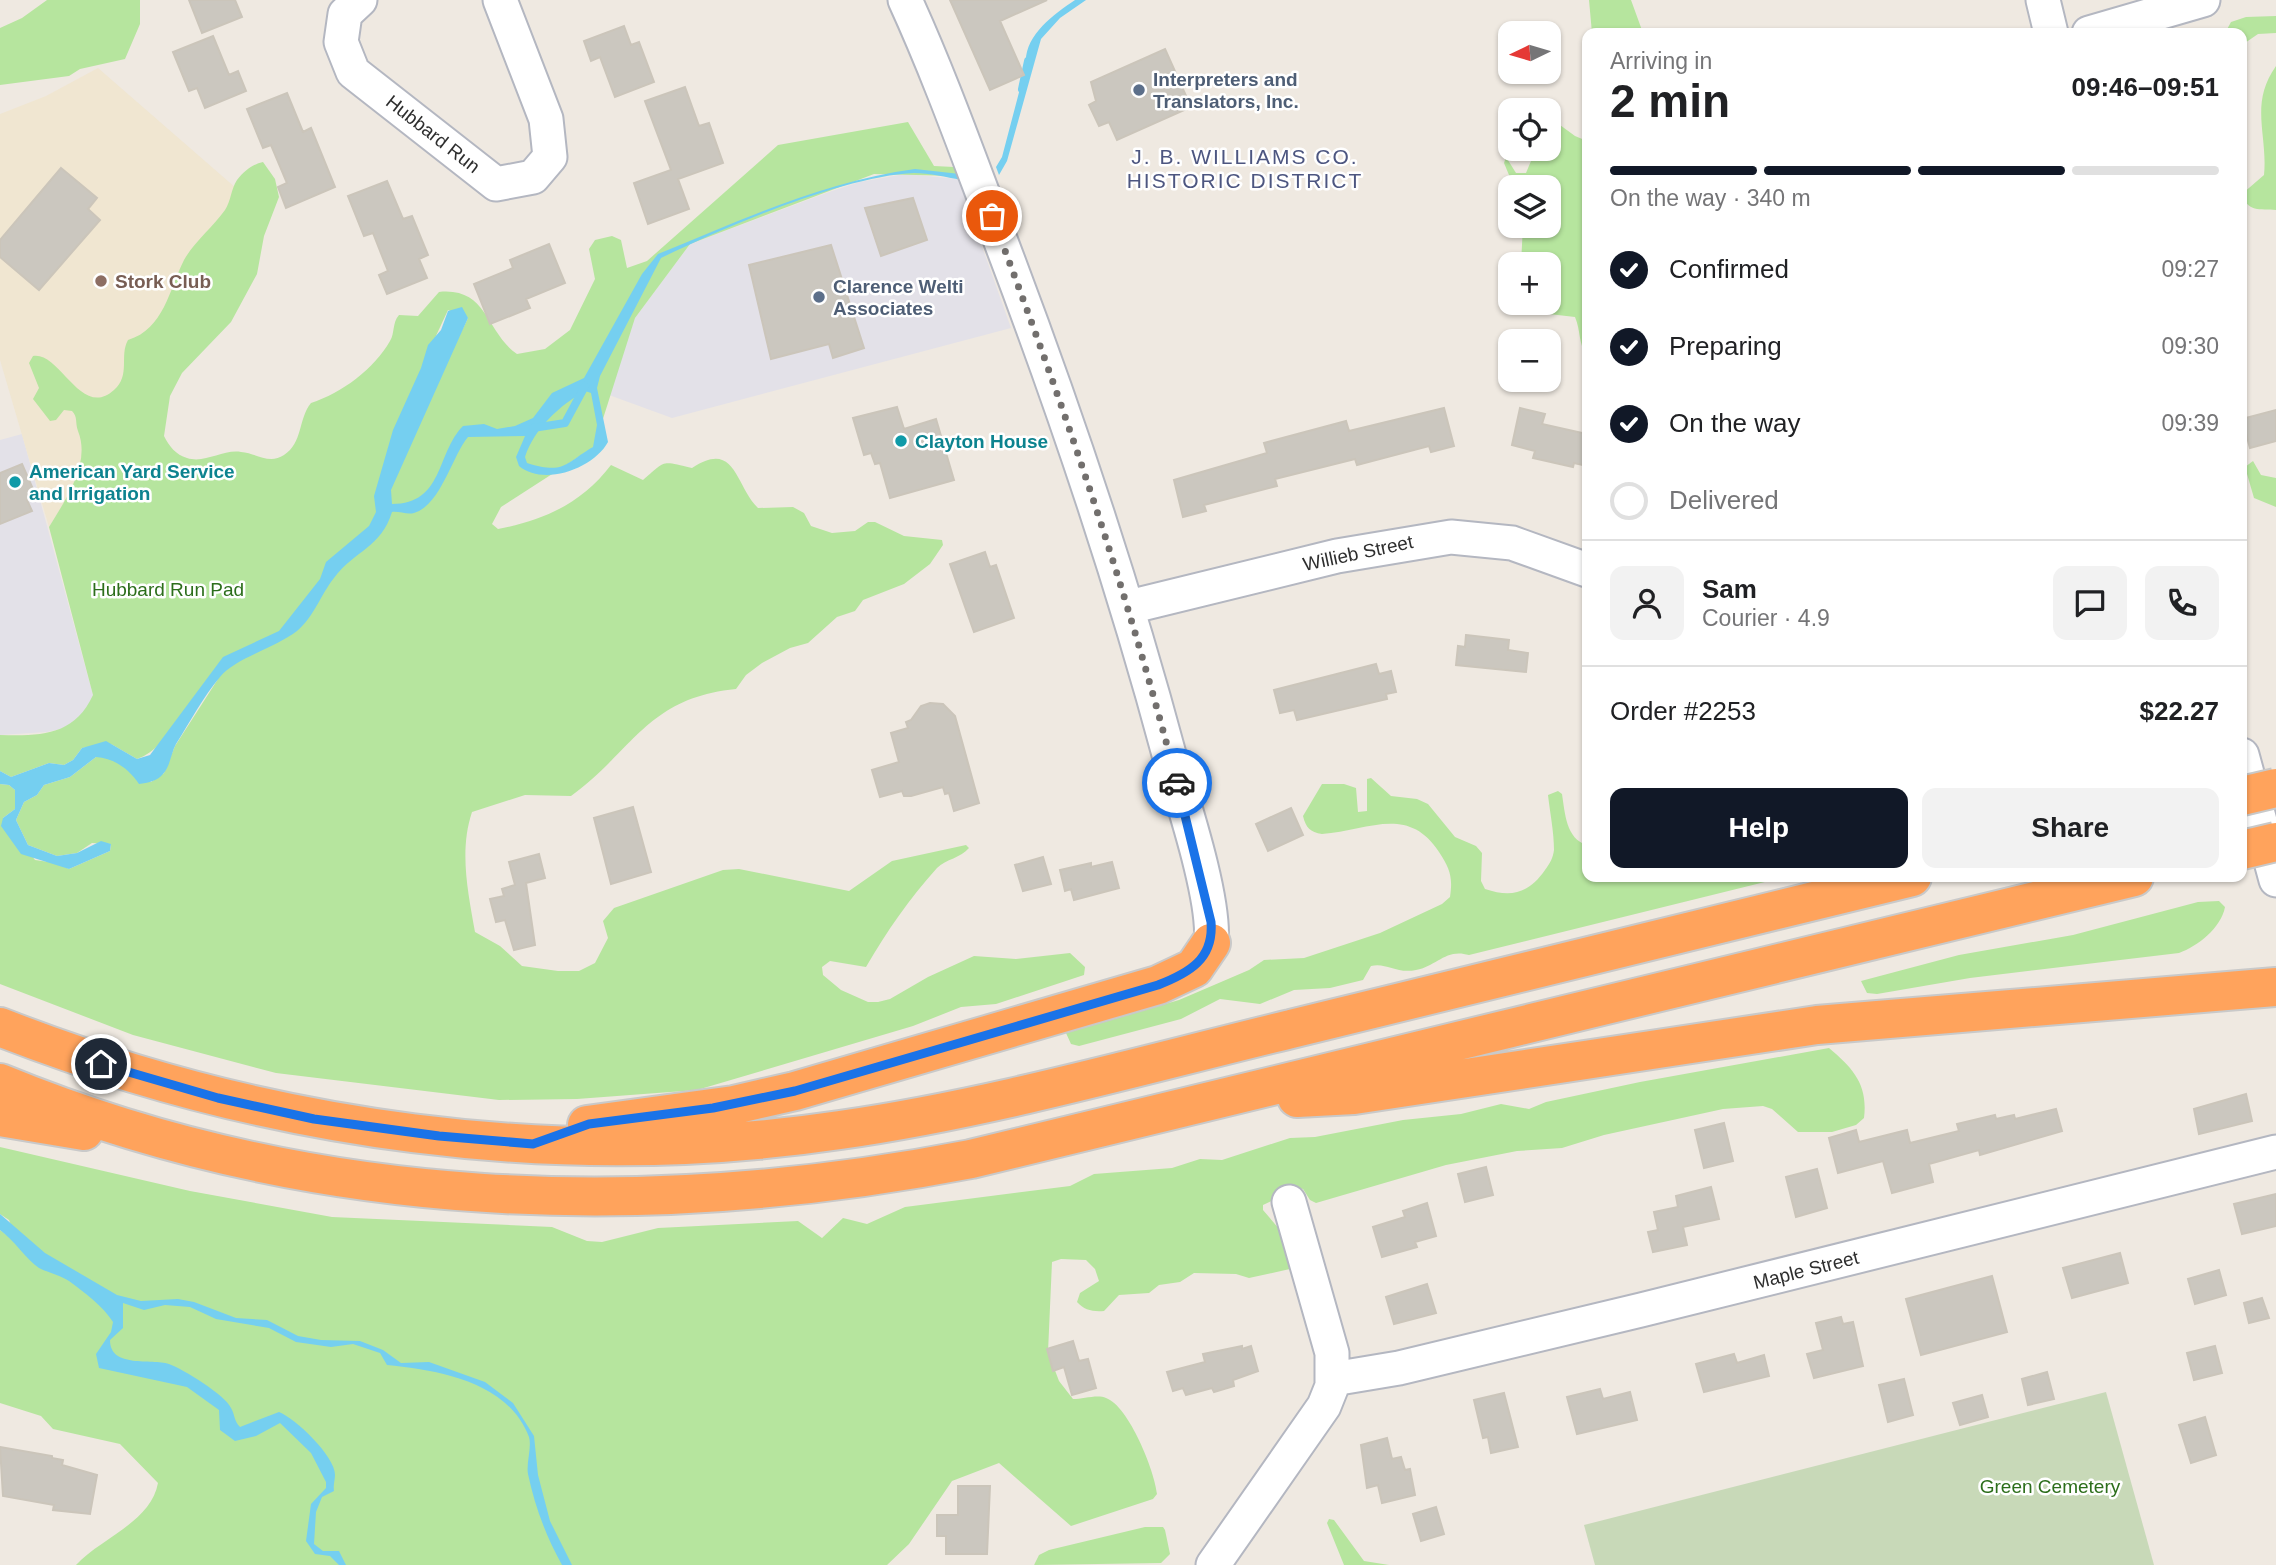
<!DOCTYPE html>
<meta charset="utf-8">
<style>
body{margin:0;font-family:Helvetica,sans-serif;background:#f2f2f2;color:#202124;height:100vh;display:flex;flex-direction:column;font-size:26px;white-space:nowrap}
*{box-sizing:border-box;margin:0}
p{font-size:23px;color:#757577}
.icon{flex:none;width:38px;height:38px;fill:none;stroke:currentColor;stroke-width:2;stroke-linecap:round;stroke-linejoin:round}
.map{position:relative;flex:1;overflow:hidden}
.details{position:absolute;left:1582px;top:28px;width:665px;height:854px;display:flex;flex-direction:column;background:#fff;border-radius:14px;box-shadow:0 2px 5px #0004}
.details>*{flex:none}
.needle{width:46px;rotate:265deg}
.buttons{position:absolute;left:1498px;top:21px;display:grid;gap:14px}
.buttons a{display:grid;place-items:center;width:63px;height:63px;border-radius:14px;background:#fff;box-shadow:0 2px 5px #0004;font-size:35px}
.pin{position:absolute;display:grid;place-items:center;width:60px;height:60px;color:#fff;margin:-30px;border:4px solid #fff;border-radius:50%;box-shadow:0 2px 7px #0007}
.courier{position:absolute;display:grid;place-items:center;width:70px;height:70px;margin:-35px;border:5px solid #1a73e8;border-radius:50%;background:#fff;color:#222;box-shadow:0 2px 9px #0007}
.summary em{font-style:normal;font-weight:600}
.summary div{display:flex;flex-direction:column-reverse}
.summary{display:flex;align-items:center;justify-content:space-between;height:119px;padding:0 28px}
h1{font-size:46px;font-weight:600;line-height:52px}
.bar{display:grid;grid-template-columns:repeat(4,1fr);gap:10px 7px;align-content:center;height:84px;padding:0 28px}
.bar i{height:9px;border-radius:5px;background:#e0e0e0}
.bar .active{background:#111827}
.bar p{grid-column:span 4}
.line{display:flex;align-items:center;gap:18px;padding:0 28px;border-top:2px solid #e0e0e0}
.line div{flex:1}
.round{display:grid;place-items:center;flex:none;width:74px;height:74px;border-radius:14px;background:#f2f2f2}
ol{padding:0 28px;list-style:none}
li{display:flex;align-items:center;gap:21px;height:77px}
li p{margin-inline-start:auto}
li .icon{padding:7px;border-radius:50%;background:#111827;color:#fff;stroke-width:4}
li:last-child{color:#757577}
li i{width:38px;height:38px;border:4px solid #e0e0e0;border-radius:50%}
.primary-button{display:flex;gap:14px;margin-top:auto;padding:14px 28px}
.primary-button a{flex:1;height:80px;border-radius:14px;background:#111827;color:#fff;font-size:28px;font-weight:600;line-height:80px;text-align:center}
.primary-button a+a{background:#f2f2f2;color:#202124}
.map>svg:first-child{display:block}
.industrial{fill:#e3e1e8}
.education{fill:#f0e6d1}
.green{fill:#b6e59e;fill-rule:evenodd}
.cemetery{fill:#c8d9b8}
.water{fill:#75cff0;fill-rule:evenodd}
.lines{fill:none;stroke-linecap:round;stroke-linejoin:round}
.stream{stroke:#75cff0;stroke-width:8}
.building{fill:#cbc7bf;stroke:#cbc5ba;stroke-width:2}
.minor-casing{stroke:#b4b7c1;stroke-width:37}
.highway-casing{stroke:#c9c9c9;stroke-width:42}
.minor{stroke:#fff;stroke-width:33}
.highway{stroke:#ffa35c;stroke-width:38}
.highway-bridge-casing{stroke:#c9c9c9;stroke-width:42;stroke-linecap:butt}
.highway-bridge{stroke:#ffa35c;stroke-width:38}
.done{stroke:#726f6d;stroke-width:7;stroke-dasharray:0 12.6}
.route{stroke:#1a73e8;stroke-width:9}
.service-dot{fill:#5c6f8a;stroke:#fff;stroke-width:2.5}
.education-dot{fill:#8d6e63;stroke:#fff;stroke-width:2.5}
.culture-dot{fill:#0f9aa8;stroke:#fff;stroke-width:2.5}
.labels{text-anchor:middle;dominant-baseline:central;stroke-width:5;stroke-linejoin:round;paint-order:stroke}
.service-label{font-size:19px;font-weight:bold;fill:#4e5e75;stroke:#fff;text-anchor:start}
.street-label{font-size:19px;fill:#2e2e2e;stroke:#fff}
.education-label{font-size:19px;font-weight:bold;fill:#785e54;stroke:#fff;text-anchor:start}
.culture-label{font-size:19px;font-weight:bold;fill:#0d838f;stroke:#fff;text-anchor:start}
.park-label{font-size:19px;fill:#2c6e1b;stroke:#fff}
.neighbourhood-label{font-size:21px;letter-spacing:2px;fill:#4d5680;stroke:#fff}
</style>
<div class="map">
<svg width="2276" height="1565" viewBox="0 0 2276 1565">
<rect width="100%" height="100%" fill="#efe9e1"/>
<path class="industrial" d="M905,174l53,5 53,149 -339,90 -63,-23 26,-77 55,-74 139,-52 31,-10z
M22,434l71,261 -8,18 -15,14 -23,5 -47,3v-295z"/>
<path class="education" d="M98,68l154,134 -203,325 -49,-167v-246l46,-18z"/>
<path class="green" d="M47,0h93v24l-15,35 -45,10 -11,7 -69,9v-57l22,-10z
M1589,0h42l12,33h-51z
M2276,16v17l-18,1 -16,11v-12h-17l6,-11 15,-5z
M2276,66v144c-16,-1 -29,2 -34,-16l22,-19c4,-40 -15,-71 12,-109z
M1549,117l26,19 12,5v215c-9,-13 -6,-25 -12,-39l-26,-3v-50h-28l2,-38h26v-39h-35l-10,-24 2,-6 10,16h10l10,-24h13z
M908,122l26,44 20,1 3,9 -83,-2 -184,70 -55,74 -41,129 -93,60 -9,17 6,5c47,-9 84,-26 113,-64l32,15c23,-19 16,-20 49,-12 44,-29 43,18 66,40l35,-1 11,6 7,13 21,7 23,-2 13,-9h7l29,14 38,4 1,5 -13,19 -26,20 -41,16 -8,11 -18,6 -29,26 -18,5 -28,15 -16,12 -10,14c-89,9 -101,60 -165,107l-46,-1 -53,17c-13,39 -4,80 3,120l25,14 22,20 36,5h21l16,-8 13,-25 -5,-17 11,-13 109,-38 16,-1 110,22 43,-30 74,-16 3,3c-8,10 -23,11 -32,20 -28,31 -50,63 -71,99l-36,-6 -8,6 1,8 18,15 27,12h10l12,-3 38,-22 46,-21 42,3 54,-6 15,14 -1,8 -88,29 -35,3 -48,19 -216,64 -120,9 -78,1 -223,-27 -143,-38 -133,-51v-200l9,1 6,5v19l-12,9 32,42 21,3 13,6 41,-18 1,-7 -19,-1 -15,10 -20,3 -29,-11 -12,-25 8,-18 13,-7 7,-10 26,-8 26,-20h13l42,25 13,-9 11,-27 43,-67c-36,16 -44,67 -81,80l-26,-15 -29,4 -9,12 -9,5 -15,-2 -38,14 -11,-6v-36c41,1 74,1 93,-40l-44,-168c17,-28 42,-64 29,-96 -3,-8 0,-14 -6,-20l-8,-1 -8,10 -6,1 -17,-22 6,-11 -10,-25 4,-7c27,-5 48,64 81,34 17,-15 5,-34 14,-50 36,-11 41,-50 56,-80 10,-18 29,-33 41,-50 6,-9 6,-21 12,-30 7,-9 16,-16 26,-18l12,17 4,18 -15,39 -7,38 -26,48 -49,51 -12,23 -6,40c5,10 12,19 23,22 18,6 36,-9 54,-6 15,1 28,13 43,3 19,-12 14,-36 27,-52 31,-10 63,-34 79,-62 5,-8 2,-18 9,-26l19,1 21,-24c49,-5 47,41 78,62l28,-5 25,-19 25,-51 -6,-30 6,-9 17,-4 9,4 6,28 20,-7 131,-116zM448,310l20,8 -14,29 -19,-9z
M2253,461l8,14 15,3v29l-22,-9 -9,-31z
M1371,778l20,18 26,3 11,5 27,33 21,9 6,7 -1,28 4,8c27,9 44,4 60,-19 5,-7 8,-12 9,-20 0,-18 -4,-37 -6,-55l10,-4 4,3c3,19 4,45 25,51v32h198l-316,78c-23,-7 -32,11 -53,15 -20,4 -30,-8 -45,-4l-8,14 -33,8 -36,2 -34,14 -40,-5 -39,20 -102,27 -8,-2 -5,-11 113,-33 70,-30 15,-10 40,-2 76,-25 62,-29 8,-7c3,-20 0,-28 -11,-45 -31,-48 -72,-21 -117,-18 -12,-2 -16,-6 -19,-18l19,-32h22l12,4 2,24 9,-1v-32z
M2219,901l6,6c-4,21 -27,39 -46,46l-209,25 -93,16 -10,-1 -6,-12 98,-26 114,-20 125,-33z
M1829,1048c25,21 39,37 35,70l-8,7 -24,7h-34l-26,-23 -9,-3 -40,3 -119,26 -42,13 -45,3 -71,14 -130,38 -6,-3 -7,-11 -5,-1 -35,17v5l17,20 14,33 -4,6 -41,9 -13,-4 -42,-1 -14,9 -21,3 -10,8 -30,2 -15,16c-11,1 -20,-1 -27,-9l3,-9 19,-12 -4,-12 -9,-9 -25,-1 -9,3 -4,90 11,29 14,18c10,0 25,-5 33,-1 23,8 49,74 51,96l-4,5 -82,27 -72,-63 -47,18 -43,63 -22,21h-811c25,-27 75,-43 82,-82l-38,-39 -67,-15 -12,-13 -41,-13v-173l18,13 -9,-23 -9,-6v-67l190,44 142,26 220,10 35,14 15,1 56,-14 140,-7 24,17 21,-20 24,6 38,-17 165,-21 24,-12 78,-6 28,-9 22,1 68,-22 25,-1 88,-17 58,-6 40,-10 28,5 17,-7 94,-20z
M1329,1519l5,1 30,41 25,4h-45l-17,-42z
M1145,1527h18l2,3 5,24 -9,9 -127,2 5,-10 10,-5z"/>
<path class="cemetery" d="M2106,1392l48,173h-559l-11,-40z"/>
<path class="water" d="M1075,0h11l-26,18 -19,21 -34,122 -8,14 -3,-8 6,-10 20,-76 6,-7c-11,-33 23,-58 47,-74z
M915,169l45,5 1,6c-15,-3 -31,-7 -47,-7 -70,3 -189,54 -253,85l-61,118 -3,12 11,54c-14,26 -64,45 -89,24l-3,-9 9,-21 -57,1c-16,19 -27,68 -54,76 -7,2 -15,-2 -22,-1 -11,36 -37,38 -58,66 -13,16 -20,39 -37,53 -22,17 -62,27 -77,46 -17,20 -30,45 -44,67 -5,9 -6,23 -13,30 -6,7 -15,9 -24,10 -10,-15 -25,-26 -43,-27l-26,20 -26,8 -7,10 -13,7 -8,18 12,25 29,11 20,-3 24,-12 10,3 -1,7 -41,18 -48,-15 -20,-28 2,-8 12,-9v-19l-6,-5 -9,-1v-13l11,6 38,-14 15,2 9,-5 9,-12 24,-7 31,18 13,-4 73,-98 56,-26 41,-52 6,-17 43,-36 7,-14 -2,-16 19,-66 28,-62 7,-23 13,-15 7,-19 14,-4 6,11 -77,172 1,14c52,0 44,-51 71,-78l21,-2 13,5 18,-3 18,-8 19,-25 32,-15 58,-104 16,-20c83,-34 167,-73 257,-85zM585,391l6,2 6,32 -4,22c-28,16 -28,28 -66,16l-2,-6c9,-28 35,-52 60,-66z
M0,1214l45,39 72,42 24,6 37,-2 16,3 42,16 31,2 31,16 23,4 39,1 23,9 18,13 28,-1 56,20 28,21 21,33 4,39 12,46 22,44h-10c-16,-29 -27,-58 -34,-91 -2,-11 4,-27 1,-37 -21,-56 -92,-67 -142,-72l-7,-12 -27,-9 -22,3 -35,-5 -27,-14 -53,-9 -26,-12 -25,-2 -21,5 -21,-7v25l-13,12c0,29 42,18 59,24 14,5 56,31 62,44 4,7 3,13 9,19l39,-15c16,6 56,44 56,63 0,5 -2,10 -1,16l-12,6 -6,15 -2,32 9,7h16l7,14h-7l-9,-9 -15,-2 -9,-13 5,-37 15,-16v-6l-15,-29 -31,-30 -24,13 -21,5 -15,-11 -1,-20 -32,-23 -88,-19 -3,-14 15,-22 2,-10c-10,-16 -28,-29 -44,-41 -9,-6 -20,-8 -30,-13 -13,-9 -25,-28 -39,-38z"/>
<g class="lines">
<path class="stream" d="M1022,89l6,-28
M533,428l32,-5 20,-37"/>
</g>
<path class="building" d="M189,0h46l7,17 -40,16z
M950,0h97l-47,21 24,54 -34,15z
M624,26l7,19 8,-3 15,40 -39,15 -15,-40 -9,4 -7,-20z
M213,36l16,39 9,-4 8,20 -41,17 -8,-20 -8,3 -16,-39z
M1165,49l26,58 -74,33 -8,-18 -10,4 -10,-21 7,-4 -5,-19z
M685,87l14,39 10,-3 14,40 -45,16 11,30 -41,15 -14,-41 37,-13 -26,-69z
M287,93l16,39 8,-4 24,59 -49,21 -8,-21 9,-4 -16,-38 -8,3 -16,-39z
M61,168l36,30 -9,11 12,11 -61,70 -39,-33v-17z
M387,181l16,38 9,-3 16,39 -9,4 8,19 -40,16 -8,-19 9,-4 -15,-38 -9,3 -16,-40z
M913,198l14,42 -46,16 -16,-48z
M549,244l16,39 -39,16 4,9 -40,16 -16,-40 39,-16 -3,-8z
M831,245l33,103 -31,10 -4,-14 -58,15 -22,-94z
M897,407l7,22 32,-10 18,61 -64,18 -10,-35 -5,1 -4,-11 -7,2 -11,-37z
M1444,408l10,38 -23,6 -2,-6 -72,19 -2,-6 -80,20 2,7 -73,19 2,6 -23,6 -9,-37 93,-27 -3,-10 82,-22 3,10z
M1520,408l25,6 -3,10 45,10v32l-13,-3 -1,4 -40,-9 2,-7 -23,-6z
M2276,410v31l-26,7 -8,-29z
M22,464l14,32 -9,4 5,11 -32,13v-51z
M985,552l5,15 6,-2 18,53 -40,14 -24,-68z
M1466,635l43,5 -1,10 20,3 -2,19 -70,-7 2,-19 7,1z
M1376,664l3,10 12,-3 5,21 -10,2 1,5 -90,21 -3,-10 -14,3 -6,-23z
M930,703l13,1 12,12 24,87 -25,8 -5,-18 -4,1 -2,-7 -32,9h-7l-2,-5 -22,6 -8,-27 27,-8 -8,-29 17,-5 -2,-6 5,-2 10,-14z
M633,807l18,65 -40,12 -17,-66z
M1291,808l12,27 -35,16 -12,-27z
M539,854l6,24 -19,5 9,62 -21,5 -9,-30 -9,2 -6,-23 14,-3 -2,-7 13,-4 -6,-23z
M1043,857l8,27 -28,7 -8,-26z
M1112,862l7,26 -45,12 -3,-11 -6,2 -5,-21 31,-7v4z
M2246,1094l6,27 -53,13 -5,-25z
M2056,1109l6,22 -82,24 -1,-5 -50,14 4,18 -41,11 -9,-32 -45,12 -9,-35 27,-8 3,12 48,-12 3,13 49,-12 -2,-7 38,-9 1,4 18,-4 1,4z
M1724,1123l9,38 -29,7 -9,-38z
M1486,1167l7,28 -28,7 -7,-28z
M1817,1169l10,39 -31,9 -10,-40z
M1711,1187l8,32 -36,8 4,18 -34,7 -5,-20 10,-2 -4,-18 24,-5 -2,-11z
M2276,1194v32l-34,8 -8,-30z
M1427,1203l9,33 -21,6 2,5 -35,10 -9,-30 32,-10 -2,-6z
M2120,1253l8,30 -56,15 -9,-30z
M2219,1270l7,25 -31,9 -7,-25z
M1992,1276l15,56 -86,23 -15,-56z
M1427,1284l9,29 -42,11 -8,-27z
M2262,1298l7,20 -20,5 -5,-20z
M1841,1317l2,7 10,-2 10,44 -49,12 -7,-24 16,-4 -7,-27z
M1073,1341l6,20 9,-2 8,29 -24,7 -8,-28 -11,4 -6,-22z
M1242,1346v3l9,-3 7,25 -25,9 1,6 -20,6 -2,-4 -26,7 -3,-7 -10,3 -6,-19 38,-10 -2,-8z
M2215,1346l7,27 -28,7 -7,-27z
M1734,1354l3,9 27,-8 5,21 -65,16 -8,-28z
M2047,1372l7,27 -26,6 -6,-26z
M1904,1379l9,36 -25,7 -9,-37z
M1600,1389l3,10 27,-7 7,28 -60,14 -10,-37z
M1504,1393l14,54 -27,6 -3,-16 -5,1 -9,-38z
M1982,1395l6,22 -28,8 -7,-22z
M2205,1417l11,38 -25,8 -12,-38z
M1387,1438l5,21 9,-2 4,13 5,-1 5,26 -33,8 -4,-18 -11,3 -6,-43z
M0,1447l52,9v2l11,2 -1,5 35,10 -7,39 -37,-4 1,-5 -51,-9z
M958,1486h32l-3,68h-41v-18h-9v-21h21z
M1436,1507l8,27 -23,7 -8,-27z"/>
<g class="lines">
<defs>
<path id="minor" d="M360,0l-15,14 -4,28 12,30 143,112 37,-7 17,-20 -4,-38 -46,-119
M905,0c33,72 60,147 88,221 68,177 128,354 177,537 13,44 46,143 41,185
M2043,0l8,33
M2089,33l114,-33
M1129,607l208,-51 114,-19 61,6 75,27
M2242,755l34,125
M1333,1379l66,-11 242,-58 635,-158
M1213,1565l111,-159 8,-20v-33l-43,-151"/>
<path id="highway" d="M0,1027c266,104 557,145 840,103 153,-22 302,-65 451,-101 207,-51 414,-102 621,-152
M0,1083c311,128 645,139 971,76l1163,-282
M1297,1098l57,-3 463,-70 459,-38
M0,1117l84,14
M587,1125l147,-20 61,-14 363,-106 36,-17 17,-25"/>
</defs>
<use href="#minor" class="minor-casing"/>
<use href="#highway" class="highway-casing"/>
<use href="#minor" class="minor"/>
<use href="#highway" class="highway"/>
<defs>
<path id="highway-bridge" d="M2242,796l34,-8
M2242,850l34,-8"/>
</defs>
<use href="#highway-bridge" class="highway-bridge-casing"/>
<use href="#highway-bridge" class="highway-bridge"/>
</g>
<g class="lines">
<path class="done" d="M992,216c71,187 135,374 185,567"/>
<path class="route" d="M101,1064l117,34 96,21 125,17 94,8 56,-20 124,-16 82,-17 363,-106c31,-12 56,-26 53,-63l-34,-139"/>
</g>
<g class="service-dot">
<circle cx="1139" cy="90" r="7"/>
<circle cx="819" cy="297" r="7"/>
</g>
<circle class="education-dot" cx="101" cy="281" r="7"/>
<g class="culture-dot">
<circle cx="901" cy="441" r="7"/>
<circle cx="15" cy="482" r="7"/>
</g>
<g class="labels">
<g class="service-label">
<text x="1153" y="79">Interpreters and<tspan x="1153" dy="22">Translators, Inc.</tspan></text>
<text x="833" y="286">Clarence Welti<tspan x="833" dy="22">Associates</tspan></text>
</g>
<g class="street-label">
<text transform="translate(433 134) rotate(38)">Hubbard Run</text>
<text transform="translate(1358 553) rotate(-12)">Willieb Street</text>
<text transform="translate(1806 1270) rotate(-14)">Maple Street</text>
</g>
<g class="education-label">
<text x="115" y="281">Stork Club</text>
</g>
<g class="culture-label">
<text x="915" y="441">Clayton House</text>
<text x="29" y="471">American Yard Service<tspan x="29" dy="22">and Irrigation</tspan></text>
</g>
<g class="park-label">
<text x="168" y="589">Hubbard Run Pad</text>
<text x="2050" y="1486">Green Cemetery</text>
</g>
<g class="neighbourhood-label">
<text x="1245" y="156">J. B. WILLIAMS CO.<tspan x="1245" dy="24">HISTORIC DISTRICT</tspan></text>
</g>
</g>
</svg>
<div class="buttons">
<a><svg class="needle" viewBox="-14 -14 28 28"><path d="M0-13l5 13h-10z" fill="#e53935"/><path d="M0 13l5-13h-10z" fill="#757577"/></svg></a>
<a><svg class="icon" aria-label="locate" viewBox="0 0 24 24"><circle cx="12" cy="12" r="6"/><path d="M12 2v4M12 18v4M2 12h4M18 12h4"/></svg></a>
<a><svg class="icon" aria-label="layers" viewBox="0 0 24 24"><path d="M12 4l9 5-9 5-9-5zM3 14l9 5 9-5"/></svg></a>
<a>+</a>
<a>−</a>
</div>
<div class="pin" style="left:992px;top:216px;background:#ea580c"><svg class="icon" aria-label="bag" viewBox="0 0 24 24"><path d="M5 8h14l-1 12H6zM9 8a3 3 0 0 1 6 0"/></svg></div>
<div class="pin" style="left:101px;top:1064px;background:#1f2937"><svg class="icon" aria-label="home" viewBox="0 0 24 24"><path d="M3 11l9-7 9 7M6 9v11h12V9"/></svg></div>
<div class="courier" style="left:1177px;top:783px"><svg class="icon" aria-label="car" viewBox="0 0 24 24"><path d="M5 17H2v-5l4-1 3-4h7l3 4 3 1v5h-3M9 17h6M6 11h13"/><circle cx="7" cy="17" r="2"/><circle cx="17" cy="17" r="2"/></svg></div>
<section class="details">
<div class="summary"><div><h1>2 min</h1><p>Arriving in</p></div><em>09:46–09:51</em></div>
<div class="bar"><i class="active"></i><i class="active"></i><i class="active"></i><i></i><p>On the way · 340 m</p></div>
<ol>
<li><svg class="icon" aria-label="check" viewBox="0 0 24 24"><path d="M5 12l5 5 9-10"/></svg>Confirmed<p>09:27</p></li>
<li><svg class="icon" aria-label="check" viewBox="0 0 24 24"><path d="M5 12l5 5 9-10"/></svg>Preparing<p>09:30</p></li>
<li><svg class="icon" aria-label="check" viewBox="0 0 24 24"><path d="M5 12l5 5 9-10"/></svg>On the way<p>09:39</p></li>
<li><i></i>Delivered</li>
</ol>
<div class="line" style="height:126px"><a class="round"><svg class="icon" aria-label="person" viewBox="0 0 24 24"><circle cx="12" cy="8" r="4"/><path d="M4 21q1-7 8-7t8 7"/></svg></a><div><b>Sam</b><p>Courier · 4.9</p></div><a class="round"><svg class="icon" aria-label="chat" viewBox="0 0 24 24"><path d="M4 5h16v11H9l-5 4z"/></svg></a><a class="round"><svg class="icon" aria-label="phone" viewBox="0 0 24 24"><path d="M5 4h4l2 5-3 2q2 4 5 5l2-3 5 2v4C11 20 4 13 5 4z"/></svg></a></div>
<div class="line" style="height:91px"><div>Order #2253</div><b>$22.27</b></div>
<div class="primary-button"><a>Help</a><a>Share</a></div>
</section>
</div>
